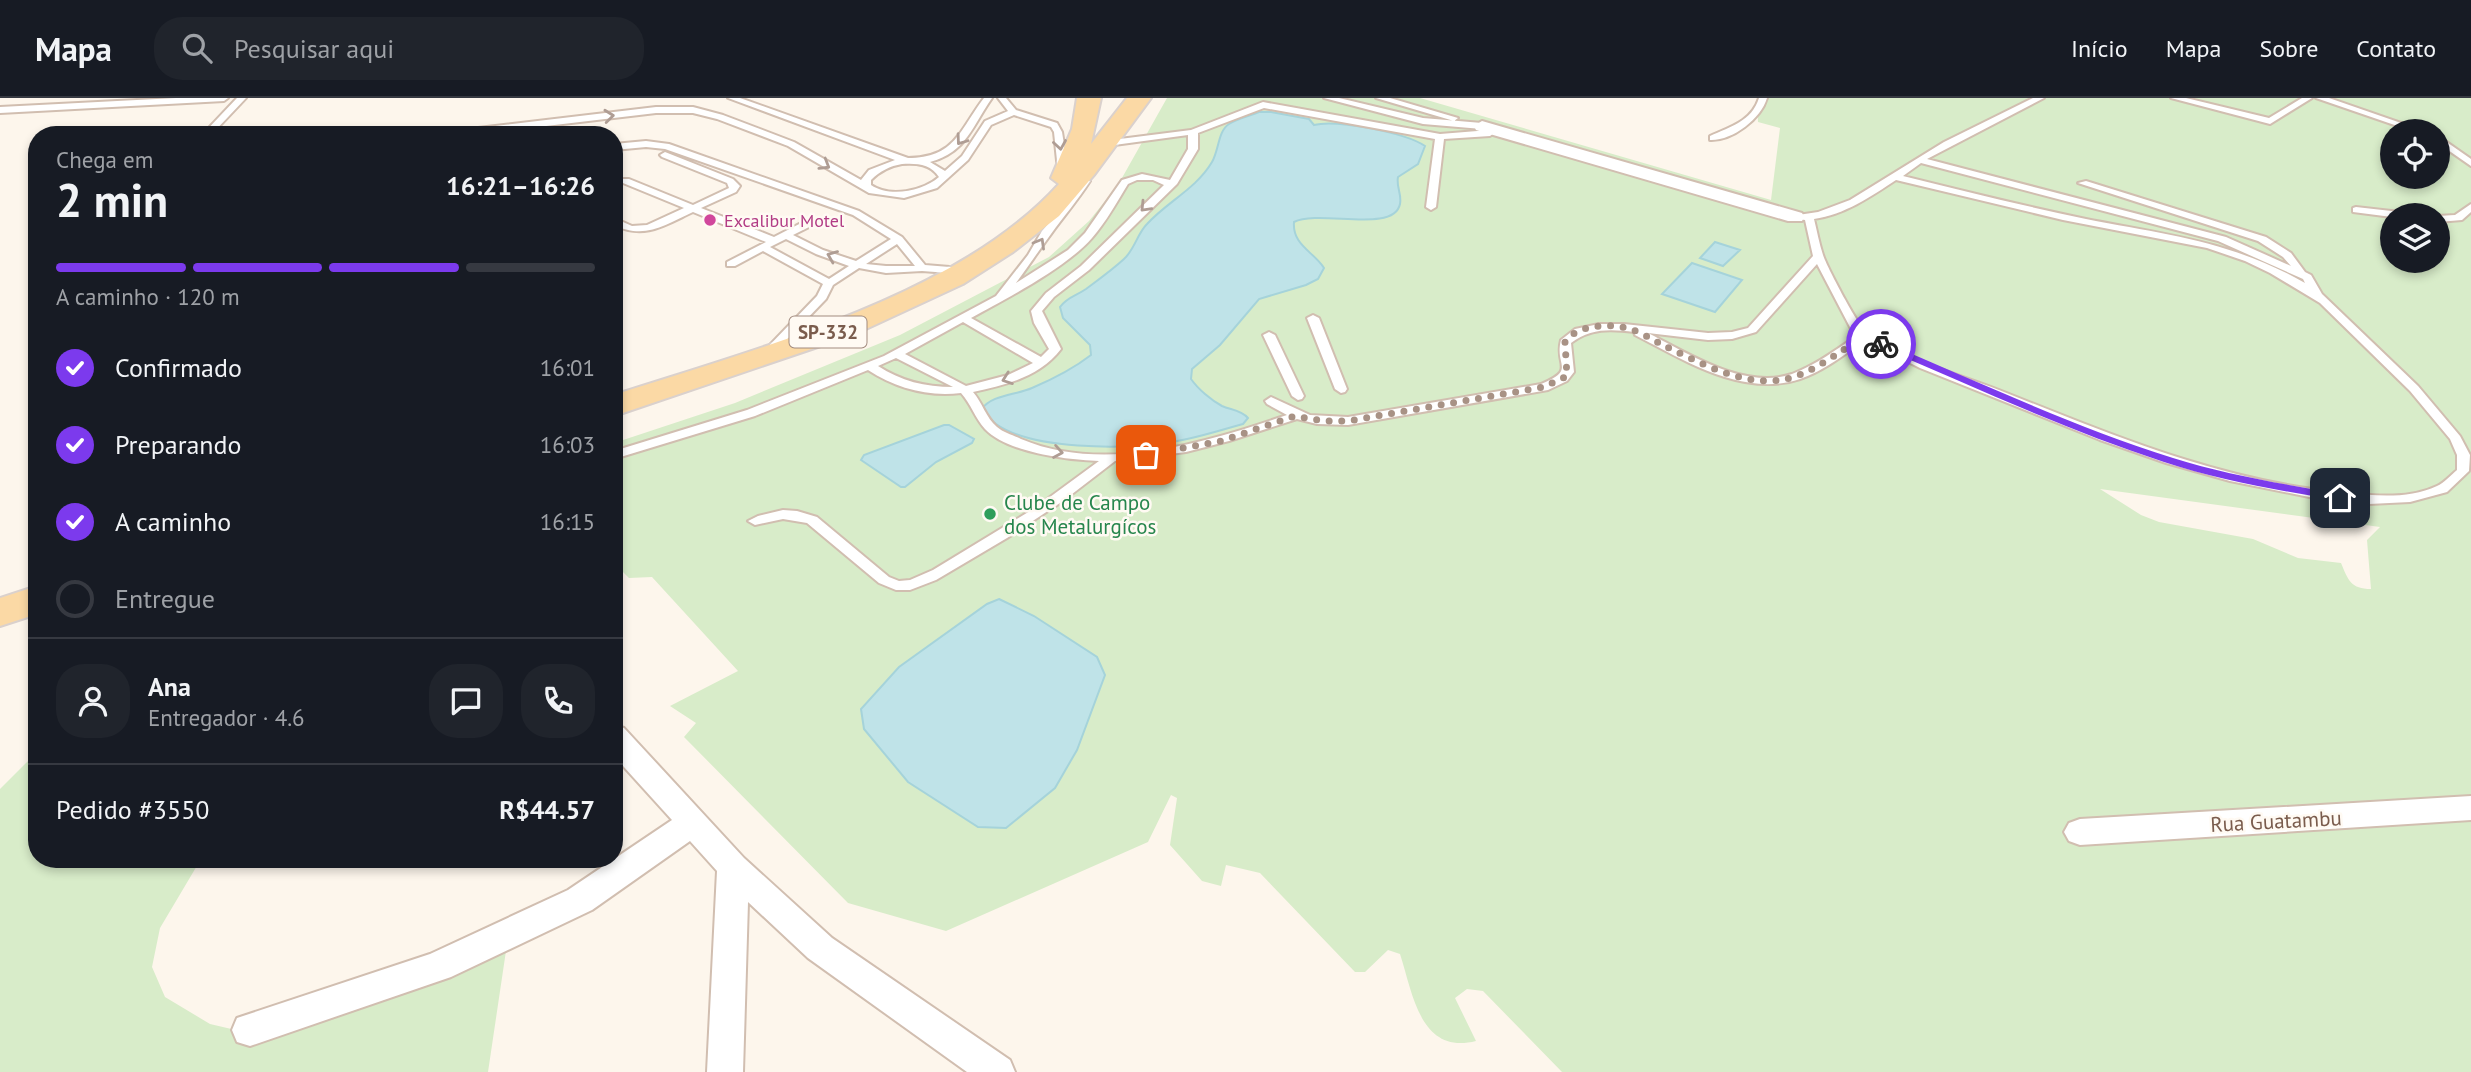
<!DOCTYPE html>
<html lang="pt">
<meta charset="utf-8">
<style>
body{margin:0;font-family:"PT Sans",sans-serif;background:#20242c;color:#f1f3f6;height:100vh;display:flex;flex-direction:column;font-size:26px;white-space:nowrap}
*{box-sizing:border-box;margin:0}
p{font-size:23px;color:#9ea1a6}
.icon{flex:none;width:38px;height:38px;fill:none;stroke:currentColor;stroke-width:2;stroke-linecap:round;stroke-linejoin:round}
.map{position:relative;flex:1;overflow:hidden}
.sheet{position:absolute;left:28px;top:28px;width:595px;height:742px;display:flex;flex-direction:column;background:#171b24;border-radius:28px;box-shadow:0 4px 10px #0003}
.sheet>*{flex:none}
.tools{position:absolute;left:2380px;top:21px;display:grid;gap:14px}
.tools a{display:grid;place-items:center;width:70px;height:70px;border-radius:50%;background:#171b24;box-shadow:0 4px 10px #0003;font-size:35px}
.pin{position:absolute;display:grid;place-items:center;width:60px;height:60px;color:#fff;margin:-30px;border-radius:14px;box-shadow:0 4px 10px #0006}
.courier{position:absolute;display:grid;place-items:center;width:70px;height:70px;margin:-35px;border:5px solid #7c3aed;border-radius:50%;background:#fff;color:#222;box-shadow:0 2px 9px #0007}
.head em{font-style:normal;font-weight:800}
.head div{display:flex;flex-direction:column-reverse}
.head{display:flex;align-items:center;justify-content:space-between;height:119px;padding:0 28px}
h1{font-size:46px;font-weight:800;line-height:52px}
.bar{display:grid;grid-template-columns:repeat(4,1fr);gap:10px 7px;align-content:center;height:84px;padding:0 28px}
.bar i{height:9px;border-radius:5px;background:#363941}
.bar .on{background:#7c3aed}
.bar p{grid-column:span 4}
.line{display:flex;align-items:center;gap:18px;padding:0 28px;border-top:2px solid #363941}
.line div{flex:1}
.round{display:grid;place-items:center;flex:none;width:74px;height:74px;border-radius:28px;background:#20242c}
ol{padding:0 28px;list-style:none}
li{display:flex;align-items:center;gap:21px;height:77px}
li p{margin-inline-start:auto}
li .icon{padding:7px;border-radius:50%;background:#7c3aed;color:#fff;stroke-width:4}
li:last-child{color:#9ea1a6}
li i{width:38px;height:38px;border:4px solid #363941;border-radius:50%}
header{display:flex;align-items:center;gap:42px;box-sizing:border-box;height:98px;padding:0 35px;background:#171b24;border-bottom:2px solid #363941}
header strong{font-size:33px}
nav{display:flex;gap:38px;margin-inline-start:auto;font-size:24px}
.search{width:490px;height:63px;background:#20242c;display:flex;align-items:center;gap:18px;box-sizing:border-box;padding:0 24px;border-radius:28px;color:#9ea1a6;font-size:26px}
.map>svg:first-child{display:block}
.green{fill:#d8ecc9;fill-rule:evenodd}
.water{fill:#bfe3e8;stroke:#a5d3da;stroke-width:2}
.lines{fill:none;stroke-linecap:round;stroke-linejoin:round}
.service-casing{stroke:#d1beb0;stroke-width:4}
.minor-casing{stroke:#d1beb0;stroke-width:4}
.primary-casing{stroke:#dad1cd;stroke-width:4}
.service{fill:#fff;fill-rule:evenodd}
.minor{fill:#fff;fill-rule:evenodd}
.primary{fill:#fbd9a5;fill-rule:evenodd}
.oneway{stroke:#af9d94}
.route{fill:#7c3aed}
.done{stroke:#a89285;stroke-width:7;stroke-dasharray:0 12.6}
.hotel-dot{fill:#d1479c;stroke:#fffaf3;stroke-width:2.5}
.leisure-dot{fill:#2e9e5b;stroke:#fffaf3;stroke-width:2.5}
.labels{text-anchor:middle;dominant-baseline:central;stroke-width:5;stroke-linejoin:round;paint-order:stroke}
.far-hotel-label{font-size:18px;fill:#b23c85;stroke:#fffaf3;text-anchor:start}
.shield{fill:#fffaf3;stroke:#a28b7f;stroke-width:2}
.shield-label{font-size:19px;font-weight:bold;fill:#7a5c4d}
.leisure-label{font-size:21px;fill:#27864d;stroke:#fffaf3;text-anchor:start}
.street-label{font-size:21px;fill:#7a5c4d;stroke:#fffaf3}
</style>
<header>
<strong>Mapa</strong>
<div class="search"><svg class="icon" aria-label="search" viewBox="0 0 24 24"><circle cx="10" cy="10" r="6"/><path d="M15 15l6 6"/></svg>Pesquisar aqui</div>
<nav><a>Início</a><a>Mapa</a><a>Sobre</a><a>Contato</a></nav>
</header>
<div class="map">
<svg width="2471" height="974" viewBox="0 0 2471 974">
<rect width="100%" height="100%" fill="#fdf6ec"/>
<path class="green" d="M1167,0h253l351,102 9,-72 -22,-6 -1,-19 10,-5h704v974h-909l-79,-81 -16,-2 -12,9 21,43c-56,14 -63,-47 -76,-87l-12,-4 -23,22h-10l-95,-99 -34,-8 -5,21 -19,-5 -32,-36 7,-47 -6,-3 -23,47 -202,89 -98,-28 -164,-166 12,-14 -26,-17 68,-35 -86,-94 -23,1 -15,-15v-120l121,-40 165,-68 149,-78 40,-36 29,-36zM2392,33h46v46h-46zM2392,117h46v46h-46zM2100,391l280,38 -13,13 4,49c-20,0 -23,-9 -30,-26l-43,-5 -45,-19 -94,-17 -18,-7z
M37,654v107h164l-41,69 -8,39 13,30 45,27 51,12 246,-92 -19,128h-488v-283z"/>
<path class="water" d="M1259,14h12l38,7 5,6c22,-6 92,8 111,21l-7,18 -20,13c-2,10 4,17 2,27 -6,30 -81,5 -106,18 -2,23 20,30 30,46l-6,11 -12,6 -47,14 -39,46 -28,24 -1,10c7,10 20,21 31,27 9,4 19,4 26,12l-5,6c-26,7 -52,16 -78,19 -44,6 -132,7 -169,-19 -5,-4 -10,-10 -14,-15 9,-14 34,-14 50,-21 21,-9 41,-19 59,-33l-1,-10 -27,-27 -3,-11c7,-10 16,-11 26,-18 12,-9 26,-19 38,-30 11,-10 13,-25 23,-35 21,-23 49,-35 65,-62 7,-12 6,-31 17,-38 9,-6 21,-8 30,-12z
M1715,144l25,8 -17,16 -23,-8z
M1692,165l50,17 -27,32 -53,-18z
M944,327h5l25,14 -2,4 -36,19 -31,25h-4l-40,-27 3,-5z
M999,501l35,17 63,41 8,18 -28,75 -22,38 -49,40 -28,-1 -70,-45 -44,-53 -3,-20 38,-42 88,-63z"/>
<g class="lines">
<defs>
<path id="service" d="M176,0h52l-4,3 -224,12v-6z
M237,0h9l-35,37h-9z
M728,0h12l168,60c47,0 51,-27 76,-60h8c-20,28 -25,54 -62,64l15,9 17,-15 23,-35 23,-10 -10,-13h8l10,12 41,13 5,9 6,38 -5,3 -5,-3 -4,-38 -3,-5 -37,-12 -23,10 -23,35 -31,28 -33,10 -35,-5 -81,-47 -71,-27 -24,-6h-37l-187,22h-29l4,-3 212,-25h37l30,8 71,27 67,38 8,-10 26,-10zM902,66c14,-1 29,0 37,13 -16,14 -49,21 -68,8v-5c9,-9 19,-14 31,-16z
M1324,0h15l84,20 59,5 4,3 -4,3 -59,-5z
M1376,0h14l68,20 -4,3z
M1759,0h8c-6,21 -35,43 -57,42v-4c20,-9 42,-15 49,-38z
M2033,0h11l-117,61 299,78 65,29 -8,-9 -25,-16 -180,-58 8,-2 180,56 25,16 14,19 6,3 11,19 96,92 42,50 10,19 -1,16 -22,21 -37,10 -41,2 -45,-4 -94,-19 -64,-18 -66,-23 -180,-72 -55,-28c-20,14 -41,31 -65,39 -57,19 -116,-19 -165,-44l-1,-3c-23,-3 -44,-4 -63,11l3,29 -7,9 -19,9 -200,35 -31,-1 -20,-5 -68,22 -43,11 -71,9 -52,40 -56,37 -71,42 -26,10h-14l-17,-7 -72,-60 -24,-4 -28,6 -7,-4 10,-5 25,-6 14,1 20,6 72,60 10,4 11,-1 23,-10 102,-62 64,-47c-31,-1 -91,-8 -114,-32 -10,-11 -14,-25 -24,-36 -34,4 -65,-5 -93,-23l-113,46 -141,43v-8l133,-41 137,-54 112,-60 32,-41 14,-24 25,-28 15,-24 8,2c-12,19 -26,35 -39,53 -12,16 -23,33 -35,49l52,-33 17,-17 37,-53 20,-6 28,6 18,-31v-14l-81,11 -5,-3 2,-2 87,-11 72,-28 177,32 50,-4 4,3 -4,3 -46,3 -8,68 -5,3 -5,-3 9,-68 -171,-31 -66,25v16l-21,35 -88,86 -35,27 -12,14 19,38c-21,28 -56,36 -88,43 9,10 13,26 24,35 7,6 16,8 24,12 83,35 184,4 266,-24l-20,-11 -2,-3 6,-4 39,18 38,2 193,-33c36,-15 13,-18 20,-44l14,-11 24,-5h25l84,9 24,-1 16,-4 65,-72 -8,-36 -7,-1v-4l20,-3 32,-12 94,-58zM1921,65l297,78 85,38 2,4c-74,-42 -137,-48 -219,-64 -62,-13 -123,-28 -183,-43zM1137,82h16l11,5 -83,81 -35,27 -15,18 3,12 15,26 -8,8 -70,-39c35,-19 96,-51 121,-80 14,-16 25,-36 36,-54zM1896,82l167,40 144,28 38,13 25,12 50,30 90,88 40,48 7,16v15c-6,5 -13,13 -20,16 -27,13 -61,10 -89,7 -124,-10 -235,-58 -349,-103 -43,-17 -100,-31 -135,-61 -8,-7 -37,-62 -41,-74 -4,-12 -6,-24 -9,-36 30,-4 58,-23 82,-39zM1817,166l34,65 7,6c-21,14 -42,30 -66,39 -48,16 -103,-20 -144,-41l60,7 24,-1 24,-7zM963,224l70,41 -25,12 -42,11 -61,-32zM896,260l57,29c-28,0 -52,-6 -75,-21z
M2171,0h15l83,20 33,-20h10l-42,26z
M2316,0h13l95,33h-12z
M2438,38l33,23v7l-33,-23z
M646,43l23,3 190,67 43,26 23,28 37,3 5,3 -5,3 -40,-3 -36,2 -27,-5 -26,17 -7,14 -55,57h-8v-4l54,-56 6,-12 -60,-33 -28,15h-8v-4l39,-20 -73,-30c-28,13 -48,28 -79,13v-7l18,8 15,-1 37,-17 -61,-25v-4h6l64,26 36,-17 -2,-5 -65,-26 -2,-2 5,-3 68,27 7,7 -4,6 -35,16 73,29 33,-17h8v4l-22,11 30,15 33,11 35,-22 -38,-24 -188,-66 -19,-2 -32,3v-6zM786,141l30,15 33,12 -20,13 -59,-32zM897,146l18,22h-29l-20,-2z
M2471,106v8l-9,8 -24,2v-6l17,-1z
M2356,109l44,5 5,3h-13v2l-39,-5v-4z
M1313,217l6,3 28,71 -2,3 -4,1 -6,-4 -28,-71z
M1269,234l6,3 29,61 -2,3 -4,1 -6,-4 -29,-61z"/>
<path id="minor" d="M1482,23l320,92 2,4 -2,4h-14l-312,-91 -2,-4z
M614,627l10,3 120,130 88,80 178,122 5,12h-48l-159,-114 -60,-56 -5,170h-36l10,-201 -27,-30 -98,69 -141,67 -201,69 -13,-4 -5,-12 5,-12 193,-64 138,-64 104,-70 -58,-64z
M2471,698v24l-391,25 -11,-4 -5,-9 5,-9 11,-4z"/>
<path id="primary" d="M1077,0h24l-10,46 36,-46h24l-57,77 -35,41 -46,36 -50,32 -110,51 -239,81v-21c141,-46 343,-98 445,-211l-8,-6 21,-49z
M37,488v28l-37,12v-28z"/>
</defs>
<use href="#service" class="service-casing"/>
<use href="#minor" class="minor-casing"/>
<use href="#primary" class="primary-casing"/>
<use href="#service" class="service"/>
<use href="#minor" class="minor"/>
<use href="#primary" class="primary"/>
</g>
<defs><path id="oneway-chevron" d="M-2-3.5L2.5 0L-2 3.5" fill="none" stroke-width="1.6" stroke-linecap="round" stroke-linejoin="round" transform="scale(1.75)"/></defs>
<g class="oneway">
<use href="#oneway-chevron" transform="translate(609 18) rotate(-6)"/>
<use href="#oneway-chevron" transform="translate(961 42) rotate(126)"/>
<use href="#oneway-chevron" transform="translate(1060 47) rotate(81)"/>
<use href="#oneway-chevron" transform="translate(825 67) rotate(31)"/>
<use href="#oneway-chevron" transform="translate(1145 109) rotate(134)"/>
<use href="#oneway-chevron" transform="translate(1040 145) rotate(-60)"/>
<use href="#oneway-chevron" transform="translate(832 158) rotate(-158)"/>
<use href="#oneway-chevron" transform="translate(1007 281) rotate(160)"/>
<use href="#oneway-chevron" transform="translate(1058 354) rotate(10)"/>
</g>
<path class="route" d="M1878,244h6c95,40 190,85 289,116 54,17 110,26 167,36l5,4 -5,3c-60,-11 -119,-20 -176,-39 -98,-32 -192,-76 -286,-116z"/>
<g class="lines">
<path class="done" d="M1146,357l75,-14 74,-25 28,5h25l196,-34 23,-11 -2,-34c12,-18 46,-19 65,-13 10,3 20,9 29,14 38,18 83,45 127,36 25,-5 57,-29 79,-44l16,9"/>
</g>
<circle class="hotel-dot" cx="710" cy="122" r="7"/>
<circle class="leisure-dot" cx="990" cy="416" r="7"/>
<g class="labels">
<g class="far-hotel-label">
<text x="724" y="122">Excalibur Motel</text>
</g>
<rect class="shield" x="789.5" y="218.5" width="77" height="31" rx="5"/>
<g class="shield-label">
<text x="828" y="234">SP-332</text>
</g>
<g class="leisure-label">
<text x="1004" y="404">Clube de Campo<tspan x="1004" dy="24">dos Metalurgícos</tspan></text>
</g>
<g class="street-label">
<text transform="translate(2276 723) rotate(-3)">Rua Guatambu</text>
</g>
</g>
</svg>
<div class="tools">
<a><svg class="icon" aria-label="locate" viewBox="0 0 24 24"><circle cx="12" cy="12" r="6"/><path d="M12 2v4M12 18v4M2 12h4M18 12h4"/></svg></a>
<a><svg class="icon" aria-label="layers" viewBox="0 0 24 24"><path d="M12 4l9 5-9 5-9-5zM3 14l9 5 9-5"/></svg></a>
</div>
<div class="pin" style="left:1146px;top:357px;background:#ea580c"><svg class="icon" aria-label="bag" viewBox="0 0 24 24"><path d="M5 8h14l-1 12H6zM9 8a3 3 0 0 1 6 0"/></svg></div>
<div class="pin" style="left:2340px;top:400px;background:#1f2937"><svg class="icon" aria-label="home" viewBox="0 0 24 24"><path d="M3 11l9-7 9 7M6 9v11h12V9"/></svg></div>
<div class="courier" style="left:1881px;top:246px"><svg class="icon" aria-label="bike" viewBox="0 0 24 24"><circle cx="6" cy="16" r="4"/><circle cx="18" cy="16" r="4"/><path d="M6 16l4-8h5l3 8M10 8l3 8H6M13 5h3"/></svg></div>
<section class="sheet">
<div class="head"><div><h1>2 min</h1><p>Chega em</p></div><em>16:21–16:26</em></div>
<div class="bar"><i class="on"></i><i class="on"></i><i class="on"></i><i></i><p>A caminho · 120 m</p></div>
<ol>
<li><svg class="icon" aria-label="check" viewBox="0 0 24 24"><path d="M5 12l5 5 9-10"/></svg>Confirmado<p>16:01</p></li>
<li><svg class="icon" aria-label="check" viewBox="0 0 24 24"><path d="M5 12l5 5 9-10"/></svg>Preparando<p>16:03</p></li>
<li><svg class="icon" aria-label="check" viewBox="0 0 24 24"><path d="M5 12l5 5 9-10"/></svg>A caminho<p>16:15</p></li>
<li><i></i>Entregue</li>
</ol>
<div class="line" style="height:126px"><a class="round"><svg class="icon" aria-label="person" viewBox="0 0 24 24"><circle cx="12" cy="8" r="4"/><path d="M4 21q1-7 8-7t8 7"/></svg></a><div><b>Ana</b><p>Entregador · 4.6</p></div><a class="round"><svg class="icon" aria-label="chat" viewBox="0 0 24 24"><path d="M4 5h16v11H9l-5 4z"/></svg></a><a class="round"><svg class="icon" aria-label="phone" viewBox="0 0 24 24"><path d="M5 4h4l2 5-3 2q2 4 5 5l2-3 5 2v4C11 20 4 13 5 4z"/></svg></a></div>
<div class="line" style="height:91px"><div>Pedido #3550</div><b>R$44.57</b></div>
</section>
</div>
